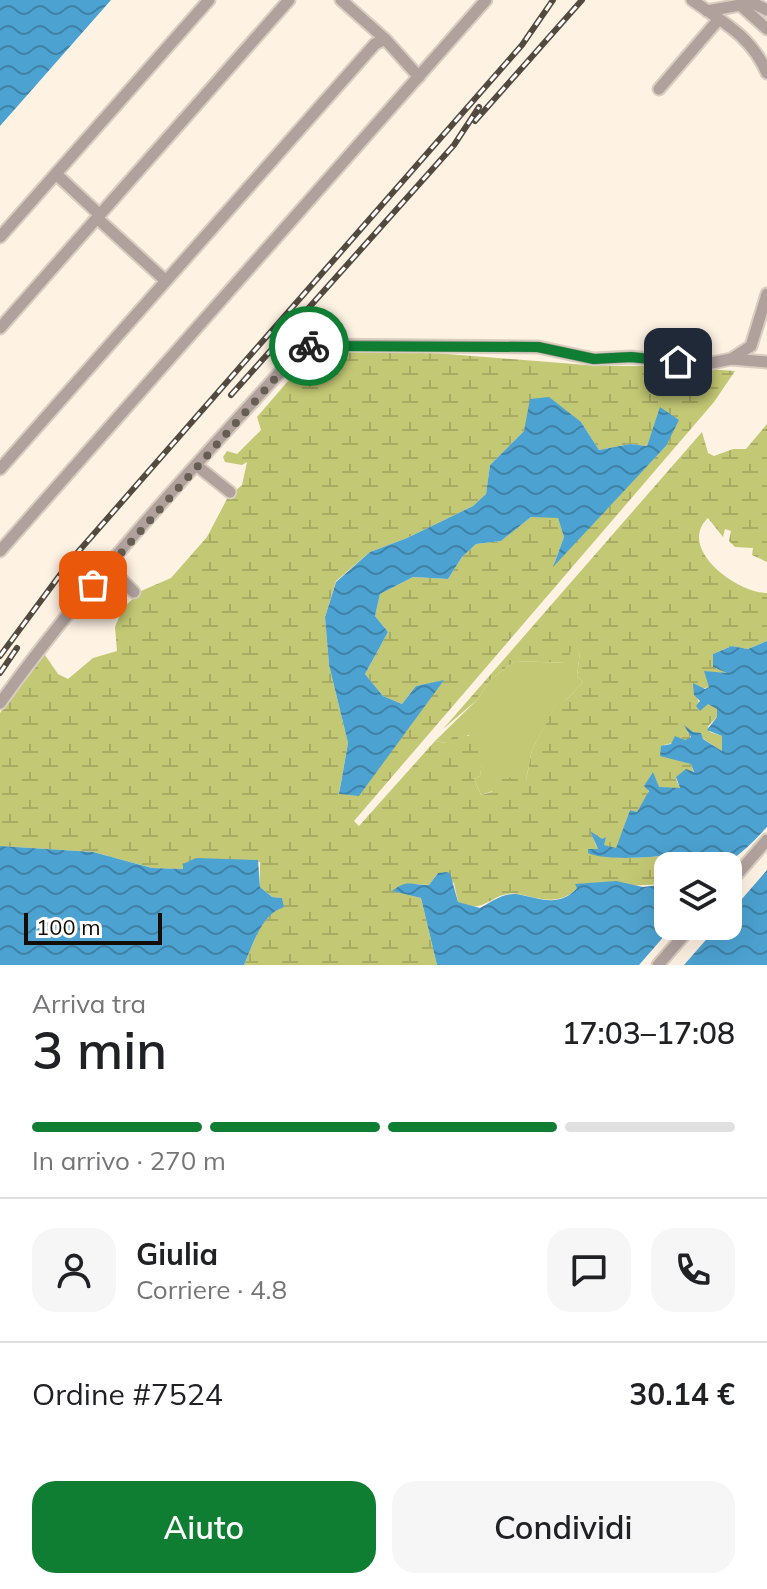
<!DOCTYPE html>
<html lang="it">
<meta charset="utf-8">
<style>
body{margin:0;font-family:Mulish,sans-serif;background:#f6f6f6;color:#202124;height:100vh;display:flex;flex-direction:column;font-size:30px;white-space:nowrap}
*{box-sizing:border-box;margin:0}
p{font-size:26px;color:#757577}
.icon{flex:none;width:44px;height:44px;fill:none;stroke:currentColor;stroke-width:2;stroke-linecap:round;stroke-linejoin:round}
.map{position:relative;height:965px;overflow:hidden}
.side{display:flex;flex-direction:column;background:#fff;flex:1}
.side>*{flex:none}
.buttons{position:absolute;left:654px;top:852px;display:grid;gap:16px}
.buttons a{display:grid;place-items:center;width:88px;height:88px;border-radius:16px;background:#fff;box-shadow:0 8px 32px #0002;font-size:40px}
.scale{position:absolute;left:24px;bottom:20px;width:138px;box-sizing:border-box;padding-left:8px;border:4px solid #140d05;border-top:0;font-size:22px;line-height:28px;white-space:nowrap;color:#140d05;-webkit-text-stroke:6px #fff;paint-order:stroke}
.pin{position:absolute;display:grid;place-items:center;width:68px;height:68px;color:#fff;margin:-34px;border-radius:16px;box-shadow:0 4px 12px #0006}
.courier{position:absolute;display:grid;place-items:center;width:80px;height:80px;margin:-40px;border:6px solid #0f7e33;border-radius:50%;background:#fff;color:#222;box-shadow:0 2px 10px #0007}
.head em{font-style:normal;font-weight:600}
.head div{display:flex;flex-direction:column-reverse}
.head{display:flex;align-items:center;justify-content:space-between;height:136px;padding:0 32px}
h1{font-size:52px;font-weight:600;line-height:60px}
.bar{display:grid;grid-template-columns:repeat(4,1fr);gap:12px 8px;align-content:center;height:96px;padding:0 32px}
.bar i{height:10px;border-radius:6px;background:#e0e0e0}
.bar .on{background:#0f7e33}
.bar p{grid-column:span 4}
.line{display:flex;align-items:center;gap:20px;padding:0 32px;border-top:2px solid #e0e0e0}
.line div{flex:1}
.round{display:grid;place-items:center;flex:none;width:84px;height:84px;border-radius:24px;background:#f6f6f6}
.button{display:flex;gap:16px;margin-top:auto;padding:16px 32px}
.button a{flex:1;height:92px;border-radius:24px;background:#0f7e33;color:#fff;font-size:32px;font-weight:600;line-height:92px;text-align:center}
.button a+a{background:#f6f6f6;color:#202124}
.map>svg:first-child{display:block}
.grass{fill:#c3c874}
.wetland{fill:url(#wetland-marsh);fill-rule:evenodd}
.water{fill:url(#water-waves)}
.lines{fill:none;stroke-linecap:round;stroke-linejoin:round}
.minor-casing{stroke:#d9cdbf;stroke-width:15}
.minor{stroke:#b0a19d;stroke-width:11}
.rail-casing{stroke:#52493f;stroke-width:6}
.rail{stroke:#fff;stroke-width:3;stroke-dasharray:9;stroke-linecap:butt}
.done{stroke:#665d53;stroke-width:8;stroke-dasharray:0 14.4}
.route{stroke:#0f7e33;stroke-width:10}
</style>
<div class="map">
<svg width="767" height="965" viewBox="0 0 767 965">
<defs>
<pattern id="wetland-marsh" width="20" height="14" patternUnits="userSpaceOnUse" patternTransform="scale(2)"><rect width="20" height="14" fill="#c3c874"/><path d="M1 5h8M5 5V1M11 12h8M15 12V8" fill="none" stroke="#a7ab63"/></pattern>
<pattern id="water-waves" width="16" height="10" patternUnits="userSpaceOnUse" patternTransform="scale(2)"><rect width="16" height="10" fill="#4ca2d1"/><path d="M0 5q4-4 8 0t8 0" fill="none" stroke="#3e82a8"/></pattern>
</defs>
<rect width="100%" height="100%" fill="#fef2e3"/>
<path class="grass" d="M571,649l9,3 -3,24 6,6 -16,17 -10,4 -25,47 -6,30 -45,15 -7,-16 6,-3 4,-29 -15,-12 -23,8 -11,-2 43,-42 12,-19 25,-19 51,2z"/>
<path class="wetland" d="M397,350l202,16h67l69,5 -21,31 -360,419 5,5 76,-85 11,2 9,-8 14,1 3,-5 7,3 6,12 -5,30 -6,3 7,16 11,-3 8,-16 26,4 6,-30 25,-48 10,-3 16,-17 -6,-6 3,-24 -9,-2 -4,13 -52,-2 -25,19 -12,19 -35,30 259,-297 6,21 6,3 19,-7h13l21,-25v138l-15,-7 1,-7 -18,-1 -6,-6 2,-10 -6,-2 -2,8 -15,-19c-32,30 29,75 59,75v48l-19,8 -16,-3 -19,8 3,15h9l2,4 -22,-1 5,15 -16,3 5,13 14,1 4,5v8l-9,9 2,6 12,4v15l-29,-19h-6l4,3 -2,4 -25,6v10l27,9 3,9 -11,-1 -7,7 4,9h-21l-7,-15 -5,25 -10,14 -7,-2 -14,39 -12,-4 -14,-14c4,6 4,12 8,18 8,13 49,8 62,7 5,3 31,8 39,10h-31v18l-91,4c-17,19 -39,10 -59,6 -24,-5 -36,24 -60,8l-4,-19 -16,-10 -9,12 -15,-1 -21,7 28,7 16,67h-193c9,-20 17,-51 39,-59l-1,-8 -10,-1 -12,-10v-25l-77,7 -31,-1 -59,-16 -93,-6v-133l39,-55 6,-3 13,19 10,5 25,-21 24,-7 -2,-24 8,-19 18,-17 30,-13 36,-41 21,-40 14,-12 5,-23 -5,3 -17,-3 -2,-5 4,-6 10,3 24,-24 -4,-13 38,-44 27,-21zM661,407l5,39 -112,118 10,-27 -6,-20h-27l-30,24 -25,3 -14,13 -14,22 -35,-2 -33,17 -5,22 13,16 -23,42 18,22 19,8 14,-18 27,-5 -104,112 9,-50 -19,-78 -4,-48 11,-36 34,-29 37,-14 66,-32 13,-12 4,-29 34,-34 57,-9 18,28 31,-6 17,2z"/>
<path class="water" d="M0,0h111l-111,126z
M549,397l32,25 18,28 31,-6 17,2 13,-39 19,13 -13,26 -113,121 11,-30 -6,-19 -27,-1 -30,24 -25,3 -14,13 -14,22 -35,-2 -33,17 -5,22 13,16 -23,42 18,22 19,8 14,-18 28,-6 -85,116 -20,-2 9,-51 -19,-78 -4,-48 11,-35 34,-30 37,-14 66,-32 13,-12 4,-29 34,-34 6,-32z
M767,641v186c-19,20 -50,56 -80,33l-18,1 -9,-5c-17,2 -58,4 -72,-3v-4h10l-8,-18 12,8 4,-2 -2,8 12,3 14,-38 7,2 12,-21 -5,-5 9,-14 6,15 21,1 -4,-11 10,-8 8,3 -3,-8 -31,-8 1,-10 10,-2 4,-8 10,4 6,-3 -7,-12 9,7 8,1 2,6 19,12v-15l-15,-6 10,-13v-8l-9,-5 -8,7 -4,-5 4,-5 -6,-6 -1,-12 12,6 4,-2 -5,-16 23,2 -14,-6v-13l19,-8 16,3z
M0,846l93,6 59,16 31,1v-5l13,-6 62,2 2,27 12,10 10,1 2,9c-23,7 -31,38 -40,58h-244z
M767,870v95h-83l34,-39h10v-11z
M447,872l3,1 8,29 22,6c11,-6 23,-15 36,-14 21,3 43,15 61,-6l-2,-4 41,-3 27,6 25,-3v42h5l-34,39h-202l-16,-67 -29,-7c16,-12 17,-6 37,-6l9,-12z"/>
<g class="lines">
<defs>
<path id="minor" d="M341,0l44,39 34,38
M692,0c32,23 59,36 75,73
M740,5l11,-3 16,8
M707,11l33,-6 27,24
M659,89l60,-70
M56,174l44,41
M97,218l69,63
M0,237l209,-237
M0,328l289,-328
M732,359l35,3
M196,465l34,27
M0,469l375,-425 10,-5
M0,551l486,-551
M108,566l26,26
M0,703c91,-126 197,-240 302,-355l12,-3 224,2 56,12 37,-2 71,8 29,-6 20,-13 16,-52
M728,885l39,-45
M658,965l34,-39"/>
</defs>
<use href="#minor" class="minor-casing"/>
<use href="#minor" class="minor"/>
<defs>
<path id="rail" d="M475,121l107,-121
M231,395l223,-250 25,-38
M0,656l71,-96 451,-515 31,-45
M0,673l17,-25"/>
</defs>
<use href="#rail" class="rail-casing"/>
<use href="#rail" class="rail"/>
</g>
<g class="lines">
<path class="done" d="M93,585l209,-237 7,-2"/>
<path class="route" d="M309,346l229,1 56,12 37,-2 47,5"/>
</g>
</svg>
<div class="buttons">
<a><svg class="icon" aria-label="layers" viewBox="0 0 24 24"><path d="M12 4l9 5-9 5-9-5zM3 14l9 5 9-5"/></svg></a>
</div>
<div class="scale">100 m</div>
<div class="pin" style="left:93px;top:585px;background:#ea580c"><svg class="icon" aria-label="bag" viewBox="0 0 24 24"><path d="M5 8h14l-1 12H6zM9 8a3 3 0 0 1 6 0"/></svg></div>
<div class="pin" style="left:678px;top:362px;background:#1f2937"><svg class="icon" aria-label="home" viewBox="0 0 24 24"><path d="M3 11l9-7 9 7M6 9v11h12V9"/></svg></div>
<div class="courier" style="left:309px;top:346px"><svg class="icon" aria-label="bike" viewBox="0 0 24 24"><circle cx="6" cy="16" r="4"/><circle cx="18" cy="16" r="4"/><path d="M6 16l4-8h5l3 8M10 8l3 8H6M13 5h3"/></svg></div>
</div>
<section class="side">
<div class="head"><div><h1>3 min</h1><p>Arriva tra</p></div><em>17:03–17:08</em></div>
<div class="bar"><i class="on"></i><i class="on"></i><i class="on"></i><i></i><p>In arrivo · 270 m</p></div>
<div class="line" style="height:144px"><a class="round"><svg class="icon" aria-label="person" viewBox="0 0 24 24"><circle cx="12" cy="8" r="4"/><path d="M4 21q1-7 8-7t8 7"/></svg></a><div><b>Giulia</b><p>Corriere · 4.8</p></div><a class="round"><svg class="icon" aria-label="chat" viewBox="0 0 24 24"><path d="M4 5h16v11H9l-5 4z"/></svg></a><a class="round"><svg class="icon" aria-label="phone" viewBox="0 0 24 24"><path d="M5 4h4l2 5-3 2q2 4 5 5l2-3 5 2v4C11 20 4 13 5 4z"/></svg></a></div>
<div class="line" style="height:104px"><div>Ordine #7524</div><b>30.14 €</b></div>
<div class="button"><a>Aiuto</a><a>Condividi</a></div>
</section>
